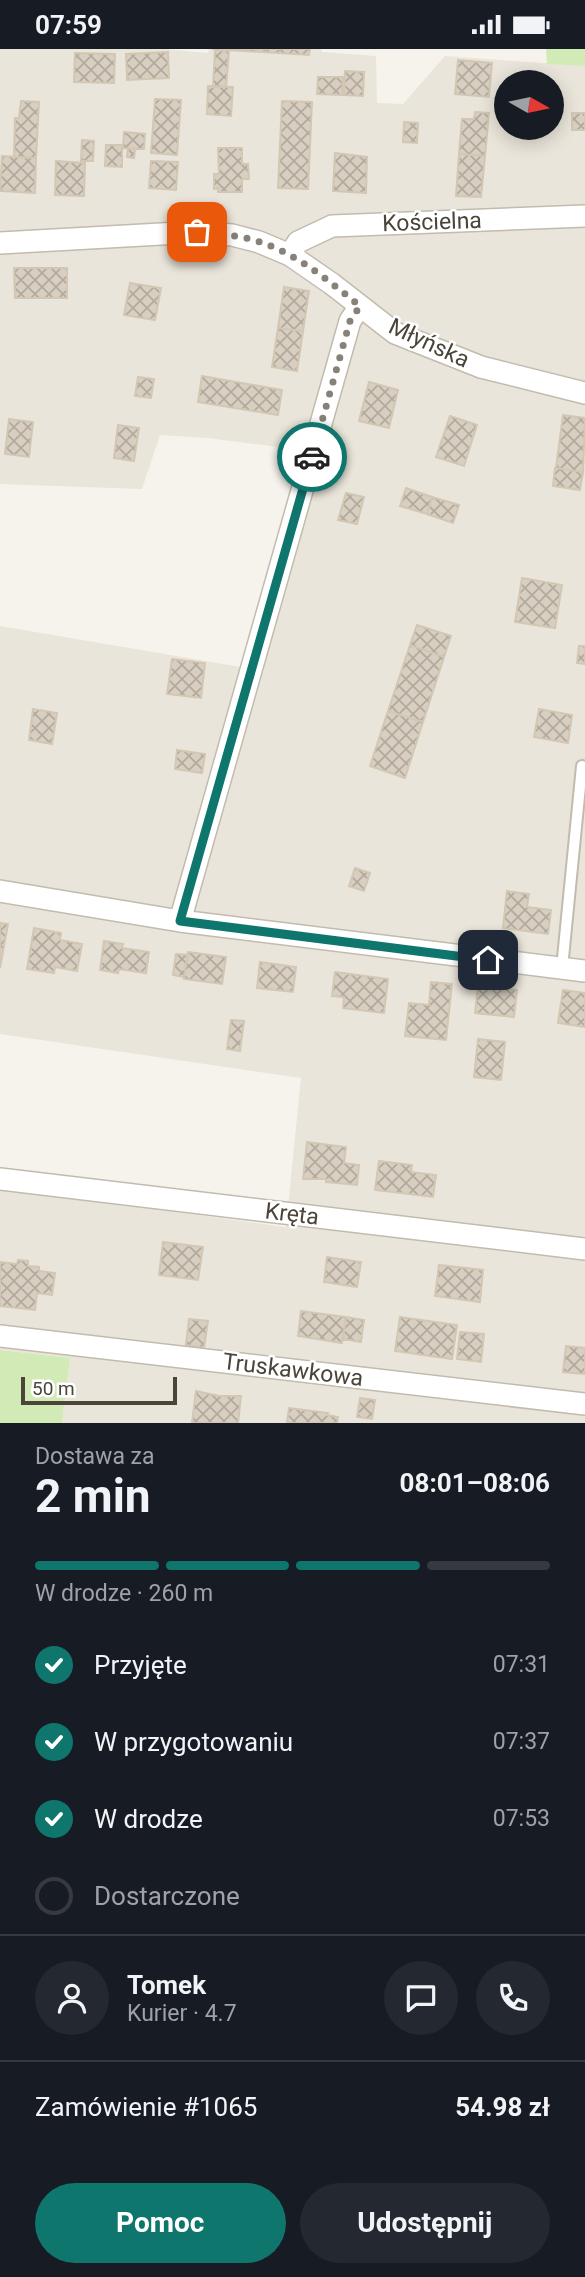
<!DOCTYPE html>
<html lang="pl">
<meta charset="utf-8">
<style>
body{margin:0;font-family:Roboto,sans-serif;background:#242831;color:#f1f3f6;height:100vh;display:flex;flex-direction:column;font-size:26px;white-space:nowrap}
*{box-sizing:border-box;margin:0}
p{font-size:23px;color:#9ea1a6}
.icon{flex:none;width:38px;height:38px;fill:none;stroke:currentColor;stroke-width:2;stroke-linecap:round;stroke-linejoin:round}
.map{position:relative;height:1374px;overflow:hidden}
.sheet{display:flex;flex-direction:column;background:#171b24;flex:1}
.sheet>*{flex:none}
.needle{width:46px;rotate:99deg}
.buttons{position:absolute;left:494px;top:21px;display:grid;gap:14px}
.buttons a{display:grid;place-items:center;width:70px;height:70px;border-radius:50%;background:#171b24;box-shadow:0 4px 18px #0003;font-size:35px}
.scale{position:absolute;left:21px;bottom:18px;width:156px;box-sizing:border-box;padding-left:7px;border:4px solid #4b4439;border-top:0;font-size:19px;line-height:24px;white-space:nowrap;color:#4b4439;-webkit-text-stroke:5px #fff;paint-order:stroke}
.pin{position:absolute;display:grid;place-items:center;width:60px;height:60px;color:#fff;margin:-30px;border-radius:14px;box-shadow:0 4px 10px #0006}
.courier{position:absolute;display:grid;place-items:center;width:70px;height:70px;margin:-35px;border:5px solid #0f766e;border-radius:50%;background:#fff;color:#222;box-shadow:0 2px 9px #0007}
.overview em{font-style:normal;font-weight:700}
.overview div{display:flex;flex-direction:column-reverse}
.overview{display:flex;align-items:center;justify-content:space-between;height:119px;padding:0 35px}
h1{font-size:46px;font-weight:700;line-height:52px}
.bar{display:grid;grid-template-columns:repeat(4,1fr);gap:10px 7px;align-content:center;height:84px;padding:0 35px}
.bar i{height:9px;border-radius:5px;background:#363941}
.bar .current{background:#0f766e}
.bar p{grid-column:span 4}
.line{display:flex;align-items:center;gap:18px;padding:0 35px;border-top:2px solid #363941}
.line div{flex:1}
.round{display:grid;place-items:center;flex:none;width:74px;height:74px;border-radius:37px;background:#242831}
ol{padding:0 35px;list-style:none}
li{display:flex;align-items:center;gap:21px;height:77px}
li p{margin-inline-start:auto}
li .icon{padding:7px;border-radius:50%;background:#0f766e;color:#fff;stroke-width:4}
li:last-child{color:#9ea1a6}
li i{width:38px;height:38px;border:4px solid #363941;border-radius:50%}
.cta{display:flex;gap:14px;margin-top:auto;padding:14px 35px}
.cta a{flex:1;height:80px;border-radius:42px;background:#0f766e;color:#fff;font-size:28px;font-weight:700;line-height:80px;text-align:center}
.cta a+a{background:#242831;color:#f1f3f6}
.status{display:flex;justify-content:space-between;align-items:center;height:49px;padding:0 35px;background:#171b24;direction:ltr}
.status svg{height:19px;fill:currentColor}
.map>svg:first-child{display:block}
.residential{fill:#eae5da;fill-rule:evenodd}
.grass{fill:#d2eab5}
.building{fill:url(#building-cross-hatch);stroke:#d3c7b4;stroke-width:2}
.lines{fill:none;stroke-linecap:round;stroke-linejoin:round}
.service-casing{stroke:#c2bbae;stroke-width:14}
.minor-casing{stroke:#c2bbae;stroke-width:24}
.service{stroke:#fff;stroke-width:10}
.minor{stroke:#fff;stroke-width:21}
.done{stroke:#878178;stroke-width:7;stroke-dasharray:0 12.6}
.route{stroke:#0f766e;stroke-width:9}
.labels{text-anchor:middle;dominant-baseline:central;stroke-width:5;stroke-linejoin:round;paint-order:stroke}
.street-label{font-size:23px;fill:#4b4439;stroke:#fff}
</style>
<div class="status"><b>07:59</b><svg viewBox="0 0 49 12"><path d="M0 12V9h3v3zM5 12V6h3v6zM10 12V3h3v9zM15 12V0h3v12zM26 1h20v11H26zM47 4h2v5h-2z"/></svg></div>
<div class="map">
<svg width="585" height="1374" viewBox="0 0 585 1374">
<defs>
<pattern id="building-cross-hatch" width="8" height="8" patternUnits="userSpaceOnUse" patternTransform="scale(1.75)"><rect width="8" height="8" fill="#d8cfc1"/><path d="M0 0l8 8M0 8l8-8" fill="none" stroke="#b1aa9e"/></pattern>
</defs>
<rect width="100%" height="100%" fill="#f6f3ec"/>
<path class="residential" d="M0,0h165l43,4 1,-4h112l1,3 54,4 1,47 26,1 42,-48 140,10v1357h-523l8,-65 -70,-8v-162l286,39 15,-149 -301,-44v-408l241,41 61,-217 -94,-12 -48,-3 -18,54 -142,-5zM506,33h45v46h-45z"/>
<path class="grass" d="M546,0h39v17l-38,-2z
M0,1301l70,8 -8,65h-62z"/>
<path class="building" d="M212,0h98l-1,6z
M215,1l14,1 -3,36h-13z
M168,3l1,26 -42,2 -1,-26z
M75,4l40,1 -1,29 -40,-1z
M458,11l34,3 -3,34 -34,-3z
M345,22l19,1 -1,24 -19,-1z
M318,28h25l-1,18 -25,-1z
M208,37l25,1 -2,29 -24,-2z
M155,50l26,1 -4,55 -26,-2z
M21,52l18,1 -3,56 -22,-1 1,-39h4z
M282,52l30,1 -4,87 -30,-1z
M475,63l14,1 -4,43 -26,-2 3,-35h12z
M572,64h13v17h-13z
M404,73l14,1 -1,20 -14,-1z
M124,83l21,2 -1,15 -21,-1z
M82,91l12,1 -1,20h-12z
M106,96h16v22l-17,-1z
M128,99l7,1 -1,9 -7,-1z
M218,99h24v16h6l1,15h-7v13h-24v-4l-4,1v-15h5z
M335,104l32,4 -1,36 -33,-2z
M459,105l26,2 -4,41 -25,-1z
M2,107l34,2 -1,35 -35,-2z
M56,112l29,2 -1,33 -29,-1z
M151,112l27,1 -2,28 -27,-2z
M14,219h53v30h-52z
M130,234l31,5 -6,32 -31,-5z
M284,238l25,4 -6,40 -25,-3z
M278,279l25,3 -6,40 -25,-4z
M202,327l80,14 -4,25 -80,-13z
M138,328l16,2 -3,19 -16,-2z
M369,333l29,8 -9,38 -30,-7z
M563,366l22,3 -2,54 -27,-4z
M450,367l27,9 -13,41 -28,-9z
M9,370l24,3 -4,35 -24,-3z
M118,376l21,3 -5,33 -20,-3z
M555,419l28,4 -3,18 -27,-4z
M406,439l26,9 -5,17 -27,-8z
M346,444l18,4 -7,27 -19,-4z
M432,448l27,8 -6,18 -26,-9z
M522,529l40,7 -7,43 -40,-6z
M417,576l34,11 -7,21 -34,-12z
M410,596l34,12 -21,65 -35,-11z
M579,597h6v18l-8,-1z
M172,610l33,4 -4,35 -34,-4z
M33,660l24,4 -5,31 -23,-4z
M539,660l33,6 -4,28 -34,-6z
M388,662l35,11 -18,56 -35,-12z
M177,701l28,4 -3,19 -27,-4z
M355,819l15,5 -6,18 -15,-5z
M507,842l22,3 -2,13 24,3 -3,24 -45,-6z
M0,874l8,1 -8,44z
M34,879l27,5 -1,7 22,4 -5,27 -22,-4 -1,6 -27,-4z
M104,892l19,3 -1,4 27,4 -3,21 -27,-4 -1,4 -18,-3z
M188,903l38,5 -4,27 -38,-5z
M176,905l12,1 -4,22 -11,-2z
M260,913l36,5 -3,25 -36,-4z
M335,923l53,7 -4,34 -41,-5 1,-11 -12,-1z
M431,933l21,2 -6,56 -41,-4 4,-33 20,2z
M478,937l39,4 -3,27 -39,-4z
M563,941l22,3v34l-27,-4z
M231,971l13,1 -4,30 -13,-2z
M478,990l27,3 -4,38 -27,-3z
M307,1093l39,5 -2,16 15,2 -2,20 -31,-3v-3h-23z
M379,1112l33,4 -1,7 25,3 -3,22 -58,-7z
M163,1193l40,5 -5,33 -39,-5z
M327,1208l34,5 -4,25 -33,-5z
M18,1211l10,1v5l11,1v4l16,2 -3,22 -15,-2 -2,17 -35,-4v-44l17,2z
M439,1216l44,5 -3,32 -45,-6z
M301,1262l45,6 -4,26 -44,-7z
M346,1268l18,3 -3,22 -18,-3z
M400,1268l57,8 -5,34 -57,-8z
M189,1270l19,2 -4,27 -18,-3z
M460,1283l24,2 -3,28 -24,-3z
M566,1297l19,2v26l-22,-2z
M196,1342l23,5h22l-3,27h-46z
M360,1349l15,2 -3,19 -15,-2z
M289,1359l39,5 -1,2 11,2 -1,6h-50z"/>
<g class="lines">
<defs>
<path id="service" d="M562,919l20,-202"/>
<path id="minor" d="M0,194l197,-11 35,3 27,7 31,13 42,29 63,49 86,34 104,26
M290,206l8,-13 34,-16 253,-10
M0,842l180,30 405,50
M180,872l170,-600 10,-15
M0,1130l585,70
M0,1287l585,68"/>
</defs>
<use href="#service" class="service-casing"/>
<use href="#minor" class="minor-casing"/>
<use href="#service" class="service"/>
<use href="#minor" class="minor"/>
</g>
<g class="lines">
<path class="done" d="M197,183c20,2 41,3 60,9 39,12 72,40 103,65l-10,15 -38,136"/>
<path class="route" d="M312,408l-132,464 308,39"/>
</g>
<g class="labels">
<g class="street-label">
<text transform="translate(432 173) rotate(-2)">Kościelna</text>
<text transform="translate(429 294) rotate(25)">Młyńska</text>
<text transform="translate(292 1165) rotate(7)">Kręta</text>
<text transform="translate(293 1321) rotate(7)">Truskawkowa</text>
</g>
</g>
</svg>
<div class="buttons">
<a><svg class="needle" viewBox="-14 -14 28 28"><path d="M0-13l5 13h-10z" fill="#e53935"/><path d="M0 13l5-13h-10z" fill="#9ea1a6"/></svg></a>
</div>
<div class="scale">50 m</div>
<div class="pin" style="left:197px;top:183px;background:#ea580c"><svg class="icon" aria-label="bag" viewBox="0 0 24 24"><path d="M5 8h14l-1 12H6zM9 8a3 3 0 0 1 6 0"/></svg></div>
<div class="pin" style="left:488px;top:911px;background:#1f2937"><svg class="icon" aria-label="home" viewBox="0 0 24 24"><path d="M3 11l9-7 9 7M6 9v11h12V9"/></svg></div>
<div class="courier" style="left:312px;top:408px"><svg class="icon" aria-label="car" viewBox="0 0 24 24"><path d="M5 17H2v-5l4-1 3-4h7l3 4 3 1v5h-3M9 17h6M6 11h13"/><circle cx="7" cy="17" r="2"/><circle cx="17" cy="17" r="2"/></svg></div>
</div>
<section class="sheet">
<div class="overview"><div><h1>2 min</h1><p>Dostawa za</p></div><em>08:01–08:06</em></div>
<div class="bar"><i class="current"></i><i class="current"></i><i class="current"></i><i></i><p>W drodze · 260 m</p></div>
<ol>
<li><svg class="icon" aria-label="check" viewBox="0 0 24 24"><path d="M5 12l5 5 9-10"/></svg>Przyjęte<p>07:31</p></li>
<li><svg class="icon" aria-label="check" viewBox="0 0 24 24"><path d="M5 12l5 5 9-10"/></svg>W przygotowaniu<p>07:37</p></li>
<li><svg class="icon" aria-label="check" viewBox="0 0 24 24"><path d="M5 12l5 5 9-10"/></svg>W drodze<p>07:53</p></li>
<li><i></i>Dostarczone</li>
</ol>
<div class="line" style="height:126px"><a class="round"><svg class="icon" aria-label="person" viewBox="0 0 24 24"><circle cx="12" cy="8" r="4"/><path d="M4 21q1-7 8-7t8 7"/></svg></a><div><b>Tomek</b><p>Kurier · 4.7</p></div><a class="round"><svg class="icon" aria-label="chat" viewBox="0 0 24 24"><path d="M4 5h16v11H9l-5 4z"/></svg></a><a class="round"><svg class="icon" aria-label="phone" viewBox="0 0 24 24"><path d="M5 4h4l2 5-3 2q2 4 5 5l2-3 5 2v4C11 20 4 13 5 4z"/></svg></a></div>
<div class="line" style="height:91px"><div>Zamówienie #1065</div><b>54.98 zł</b></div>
<div class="cta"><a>Pomoc</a><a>Udostępnij</a></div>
</section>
